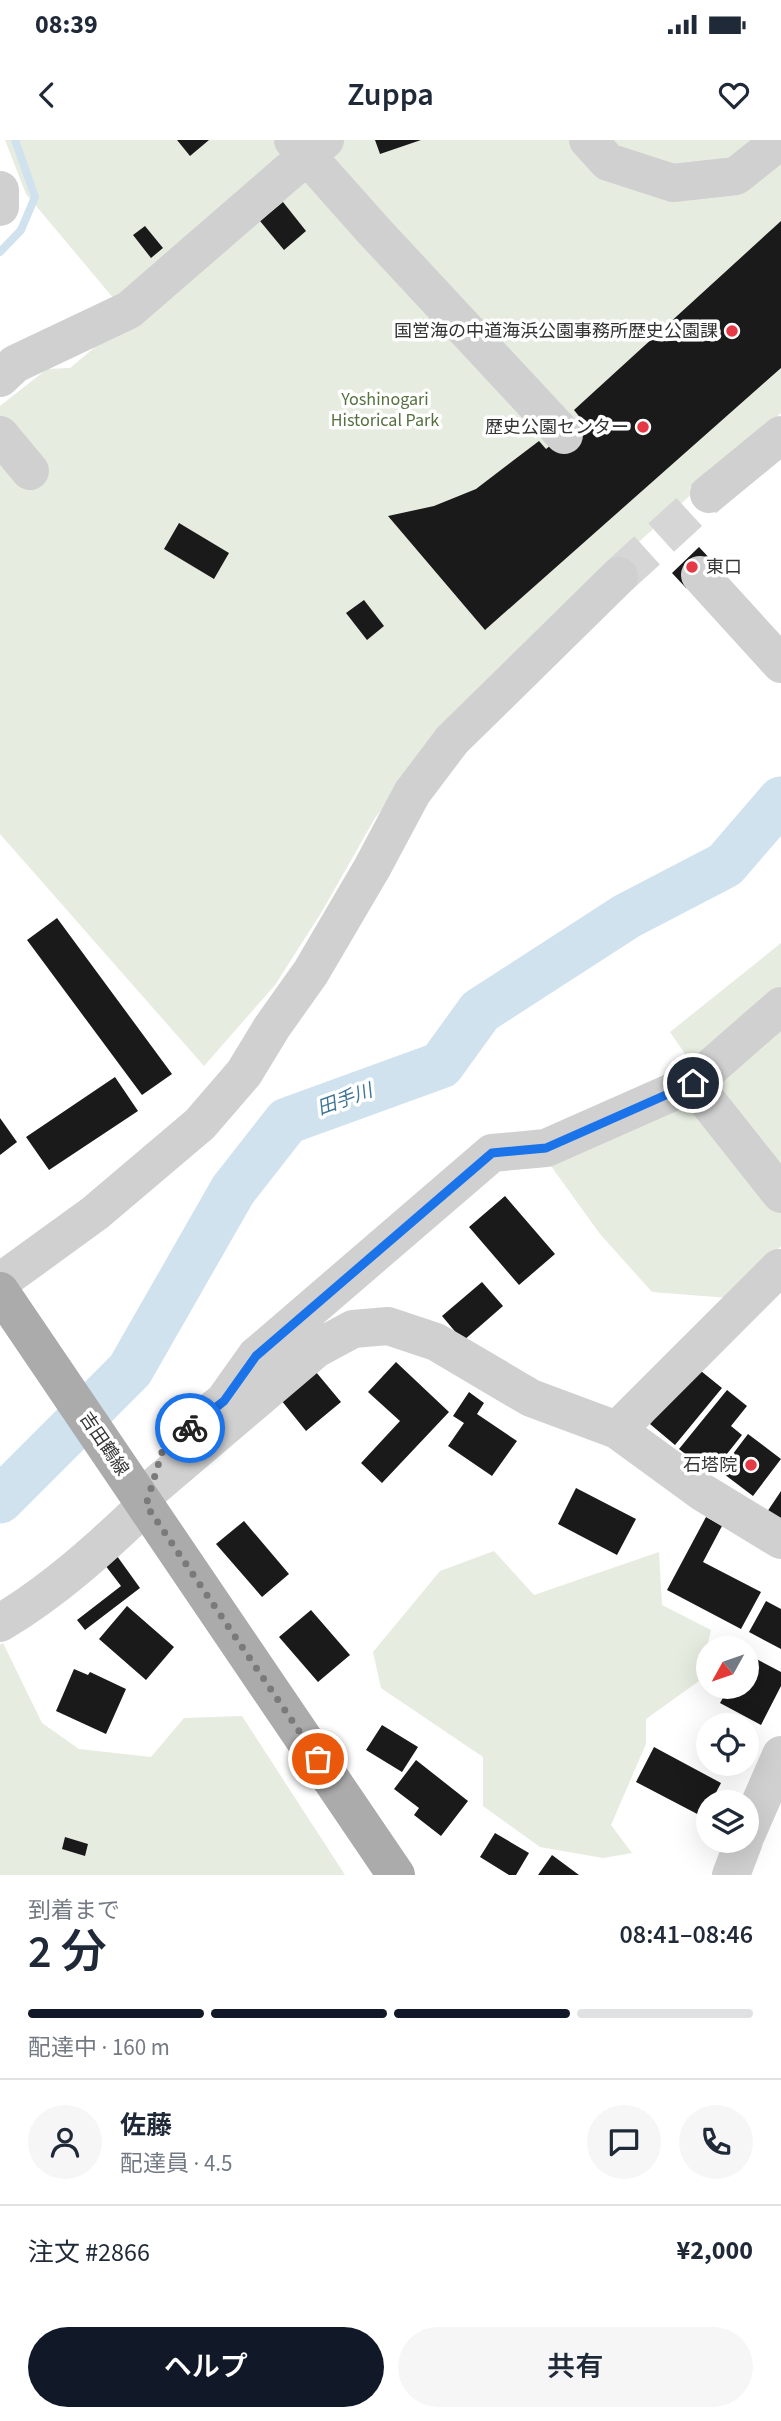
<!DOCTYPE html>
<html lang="ja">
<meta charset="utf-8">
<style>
body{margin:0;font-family:"Source Sans 3","Noto Sans JP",sans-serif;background:#f6f6f7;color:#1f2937;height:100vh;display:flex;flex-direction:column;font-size:26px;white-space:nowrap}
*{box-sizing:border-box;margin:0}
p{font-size:23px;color:#747a83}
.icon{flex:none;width:38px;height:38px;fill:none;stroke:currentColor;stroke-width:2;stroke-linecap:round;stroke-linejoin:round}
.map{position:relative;height:1735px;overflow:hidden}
.side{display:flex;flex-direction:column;background:#fff;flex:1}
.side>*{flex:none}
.needle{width:46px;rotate:230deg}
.fabs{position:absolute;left:696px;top:1496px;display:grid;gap:14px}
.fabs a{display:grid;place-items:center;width:63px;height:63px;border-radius:50%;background:#fff;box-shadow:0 7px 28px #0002;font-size:35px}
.pin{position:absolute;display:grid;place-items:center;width:60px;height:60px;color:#fff;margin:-30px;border:4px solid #fff;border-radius:50%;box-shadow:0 2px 7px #0007}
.courier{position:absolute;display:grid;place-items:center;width:70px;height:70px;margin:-35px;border:5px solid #1a73e8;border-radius:50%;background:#fff;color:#222;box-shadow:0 2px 9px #0007}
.overview em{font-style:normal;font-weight:600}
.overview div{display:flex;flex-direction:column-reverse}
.overview{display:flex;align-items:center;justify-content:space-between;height:119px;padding:0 28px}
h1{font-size:46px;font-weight:600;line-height:52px}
.bar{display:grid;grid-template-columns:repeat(4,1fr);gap:10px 7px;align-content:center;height:84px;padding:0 28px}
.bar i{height:9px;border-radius:5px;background:#e0e1e3}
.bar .selected{background:#111827}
.bar p{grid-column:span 4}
.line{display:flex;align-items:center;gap:18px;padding:0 28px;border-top:2px solid #e0e1e3}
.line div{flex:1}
.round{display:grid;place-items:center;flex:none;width:74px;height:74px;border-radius:37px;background:#f6f6f7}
.button{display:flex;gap:14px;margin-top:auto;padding:14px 28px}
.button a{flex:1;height:80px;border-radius:42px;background:#111827;color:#fff;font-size:28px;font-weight:600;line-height:80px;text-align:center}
.button a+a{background:#f6f6f7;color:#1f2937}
.status{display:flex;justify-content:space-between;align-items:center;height:49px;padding:0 35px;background:#fff;direction:ltr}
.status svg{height:19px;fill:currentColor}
header{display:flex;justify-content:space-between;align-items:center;height:91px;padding:0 28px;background:#fff;font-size:32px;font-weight:600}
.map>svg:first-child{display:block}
.green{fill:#e6ecdf}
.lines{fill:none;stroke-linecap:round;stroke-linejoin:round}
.stream{stroke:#cfe2ee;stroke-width:8}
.river{stroke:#cfe2ee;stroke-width:47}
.building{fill:#1a1a1a}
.minor-tunnel{stroke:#d6d6d6;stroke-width:38;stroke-dasharray:38 19;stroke-linecap:butt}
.minor{stroke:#d0d0d0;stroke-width:38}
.major{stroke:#ababab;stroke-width:38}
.done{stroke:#7a7a7a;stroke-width:7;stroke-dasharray:0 12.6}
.route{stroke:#1a73e8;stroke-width:9}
.poi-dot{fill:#e63946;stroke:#fff;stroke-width:2.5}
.labels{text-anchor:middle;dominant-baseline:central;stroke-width:7;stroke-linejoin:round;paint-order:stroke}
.poi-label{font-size:18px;fill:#333;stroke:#fff;text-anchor:end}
.park-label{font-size:18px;fill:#56703f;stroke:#fff}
.street-label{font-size:18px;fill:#333;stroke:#fff}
.water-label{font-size:19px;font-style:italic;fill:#3f7597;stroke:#fff}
</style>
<div class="status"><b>08:39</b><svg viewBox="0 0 49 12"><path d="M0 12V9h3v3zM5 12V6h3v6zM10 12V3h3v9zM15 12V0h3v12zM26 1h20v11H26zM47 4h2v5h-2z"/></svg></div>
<header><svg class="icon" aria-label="back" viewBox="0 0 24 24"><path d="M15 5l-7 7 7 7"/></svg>Zuppa<svg class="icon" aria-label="heart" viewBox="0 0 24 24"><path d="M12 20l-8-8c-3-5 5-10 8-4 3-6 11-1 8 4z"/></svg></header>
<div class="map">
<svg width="781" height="1735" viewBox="0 0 781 1735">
<rect width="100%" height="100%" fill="#fff"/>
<path class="green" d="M5,0h776v273l-302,274 -104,131 -54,95 -46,72 -71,81 -204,-232v-428l47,-37 23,-1 60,-50 -104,-124z
M781,803v234l-65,-78 -46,-67z
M686,961l95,112v33l-52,52 -77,-6 -52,-58 -49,-68z
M494,1411l40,44 125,-43 3,53 49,25 -12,51 -53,38v25l-35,81 21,28 -29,5 -63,-11 -57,-41v-49l-102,-69 -8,-36 67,-81z
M3,1503l39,80 37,26 72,8 33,-39 58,-2 103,159h-345v-230z"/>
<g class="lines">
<path class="stream" d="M0,112l21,-22 14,-33 -20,-57"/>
<path class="river" d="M0,1360l130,-130 103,-180 54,-69 154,-56 39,-54 147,-95 98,-51 56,-65"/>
</g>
<path class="building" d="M177,0h32l-19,16z
M375,0h46l-41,14z
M283,62l23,29 -22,19 -24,-29z
M781,81v147l-296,262 -97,-114 46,-10 42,-17 63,-48 7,8 36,-29 -8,-10z
M145,86l18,22 -12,10 -18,-23z
M179,383l50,30 -15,26 -50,-30z
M699,407l14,15 -27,26 -14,-15z
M364,460l20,26 -17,14 -21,-27z
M57,778l115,156 -30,21 -115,-155z
M115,937l23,34 -89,59 -23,-33z
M0,978l17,24 -17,13z
M505,1056l50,58 -36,31 -50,-58z
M482,1142l21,24 -40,35 -21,-25z
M396,1222l53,50 -67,71 -21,-20 39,-42 -32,-29z
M696,1227l26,21 -47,57 -25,-21z
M316,1232l25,30 -35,29 -25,-31z
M727,1250l20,16 -16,20 11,9 -31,39 -32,-25z
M469,1252l15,11 -7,11 40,27 -25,35 -44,-30 16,-23 -11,-7z
M748,1294l33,25 -28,37 -33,-25z
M576,1348l60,31 -19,36 -59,-31z
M781,1351v30l-14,-9z
M706,1377l16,9 -19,36 58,30 -20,37 -74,-39z
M244,1381l45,53 -27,23 -46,-53z
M117,1416l23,32 -55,42 -8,-10 44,-34 -16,-21z
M766,1461l15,8v40l-32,-17z
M127,1466l47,41 -28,33 -47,-41z
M311,1470l39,45 -32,27 -39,-45z
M747,1514l34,18v14l-20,39 -41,-22 9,-16h18z
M74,1529l14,6 2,-3 36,17 -20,45 -50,-23z
M382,1585l36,22 -16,25 -36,-22z
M654,1607l67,36 -10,19h-2l-6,15 -67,-35z
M416,1620l52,41 -27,35 -27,-21 5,-7 -25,-19z
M495,1693l34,20 -13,22h-7l-29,-18z
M65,1697l23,7 -3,12 -23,-7z
M552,1715l27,20h-41z"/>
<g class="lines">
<path class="minor-tunnel" d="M619,436l90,-82"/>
<path class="minor" d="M293,0l81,91 190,204
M588,0l20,22 65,21 63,-7 45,-36
M0,50v17
M0,238l15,-14 114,-54 196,-170
M0,295l30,36
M709,354l72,-59
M700,435l81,89
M781,866l-88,77 88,111
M0,1142l95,-69 105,-89 44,-51 28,-46 39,-55 61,-104 40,-75 40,-53 167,-164
M204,1277l20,-16 32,-45 236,-203 54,-5 147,-65
M617,1290l162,-162h2
M0,1483c54,-32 101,-75 146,-118l3,-14 167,-142 37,-20 35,-3 48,16 95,56 86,32 85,62 79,48
M747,1693l34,-78
M731,1735l13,-34"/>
<path class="major" d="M0,1151l396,584"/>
</g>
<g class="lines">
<path class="done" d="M190,1288l-27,21 -17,56 172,254"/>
<path class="route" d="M190,1288l34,-27 32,-45 236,-203 54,-5 147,-65"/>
</g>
<g class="poi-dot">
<circle cx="732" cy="191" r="7"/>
<circle cx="643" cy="287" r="7"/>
<circle cx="692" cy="427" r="7"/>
<circle cx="751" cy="1325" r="7"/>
</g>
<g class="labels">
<g class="poi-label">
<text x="718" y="191">国営海の中道海浜公園事務所歴史公園課</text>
<text x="629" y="287">歴史公園センター</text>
<text x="706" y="427" text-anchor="start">東口</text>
<text x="737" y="1325">石塔院</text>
</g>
<g class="park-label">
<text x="385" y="259">Yoshinogari<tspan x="385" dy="21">Historical Park</tspan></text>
</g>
<g class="street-label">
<text transform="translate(104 1304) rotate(56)">吉田鶴線</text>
</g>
<g class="water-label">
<text transform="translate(345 960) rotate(-20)">田手川</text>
</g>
</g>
</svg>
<div class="fabs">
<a><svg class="needle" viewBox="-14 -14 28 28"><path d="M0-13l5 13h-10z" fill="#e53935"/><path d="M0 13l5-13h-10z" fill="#747a83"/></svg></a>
<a><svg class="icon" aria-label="locate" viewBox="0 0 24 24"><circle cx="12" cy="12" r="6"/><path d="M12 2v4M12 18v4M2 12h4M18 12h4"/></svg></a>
<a><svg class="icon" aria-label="layers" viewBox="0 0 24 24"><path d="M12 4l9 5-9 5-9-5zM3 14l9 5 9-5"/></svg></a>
</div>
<div class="pin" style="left:318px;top:1619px;background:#ea580c"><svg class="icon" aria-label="bag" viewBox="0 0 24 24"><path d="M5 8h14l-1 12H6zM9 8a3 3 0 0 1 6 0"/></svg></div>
<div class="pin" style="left:693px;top:943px;background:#1f2937"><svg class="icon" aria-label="home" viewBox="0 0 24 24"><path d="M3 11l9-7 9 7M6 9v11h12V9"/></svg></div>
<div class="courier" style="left:190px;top:1288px"><svg class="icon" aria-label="bike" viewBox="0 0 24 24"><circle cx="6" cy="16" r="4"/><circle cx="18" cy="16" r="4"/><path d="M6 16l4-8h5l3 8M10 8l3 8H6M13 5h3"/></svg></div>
</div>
<section class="side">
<div class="overview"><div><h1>2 分</h1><p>到着まで</p></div><em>08:41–08:46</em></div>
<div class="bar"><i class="selected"></i><i class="selected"></i><i class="selected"></i><i></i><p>配達中 · 160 m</p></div>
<div class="line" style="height:126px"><a class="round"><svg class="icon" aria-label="person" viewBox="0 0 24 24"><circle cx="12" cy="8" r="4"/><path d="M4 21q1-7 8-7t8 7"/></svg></a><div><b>佐藤</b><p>配達員 · 4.5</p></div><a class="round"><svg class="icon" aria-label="chat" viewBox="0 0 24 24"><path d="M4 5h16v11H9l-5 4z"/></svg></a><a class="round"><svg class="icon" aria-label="phone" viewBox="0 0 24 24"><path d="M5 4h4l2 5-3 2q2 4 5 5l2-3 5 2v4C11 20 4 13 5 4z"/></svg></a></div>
<div class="line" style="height:91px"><div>注文 #2866</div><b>¥2,000</b></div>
<div class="button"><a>ヘルプ</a><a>共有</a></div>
</section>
